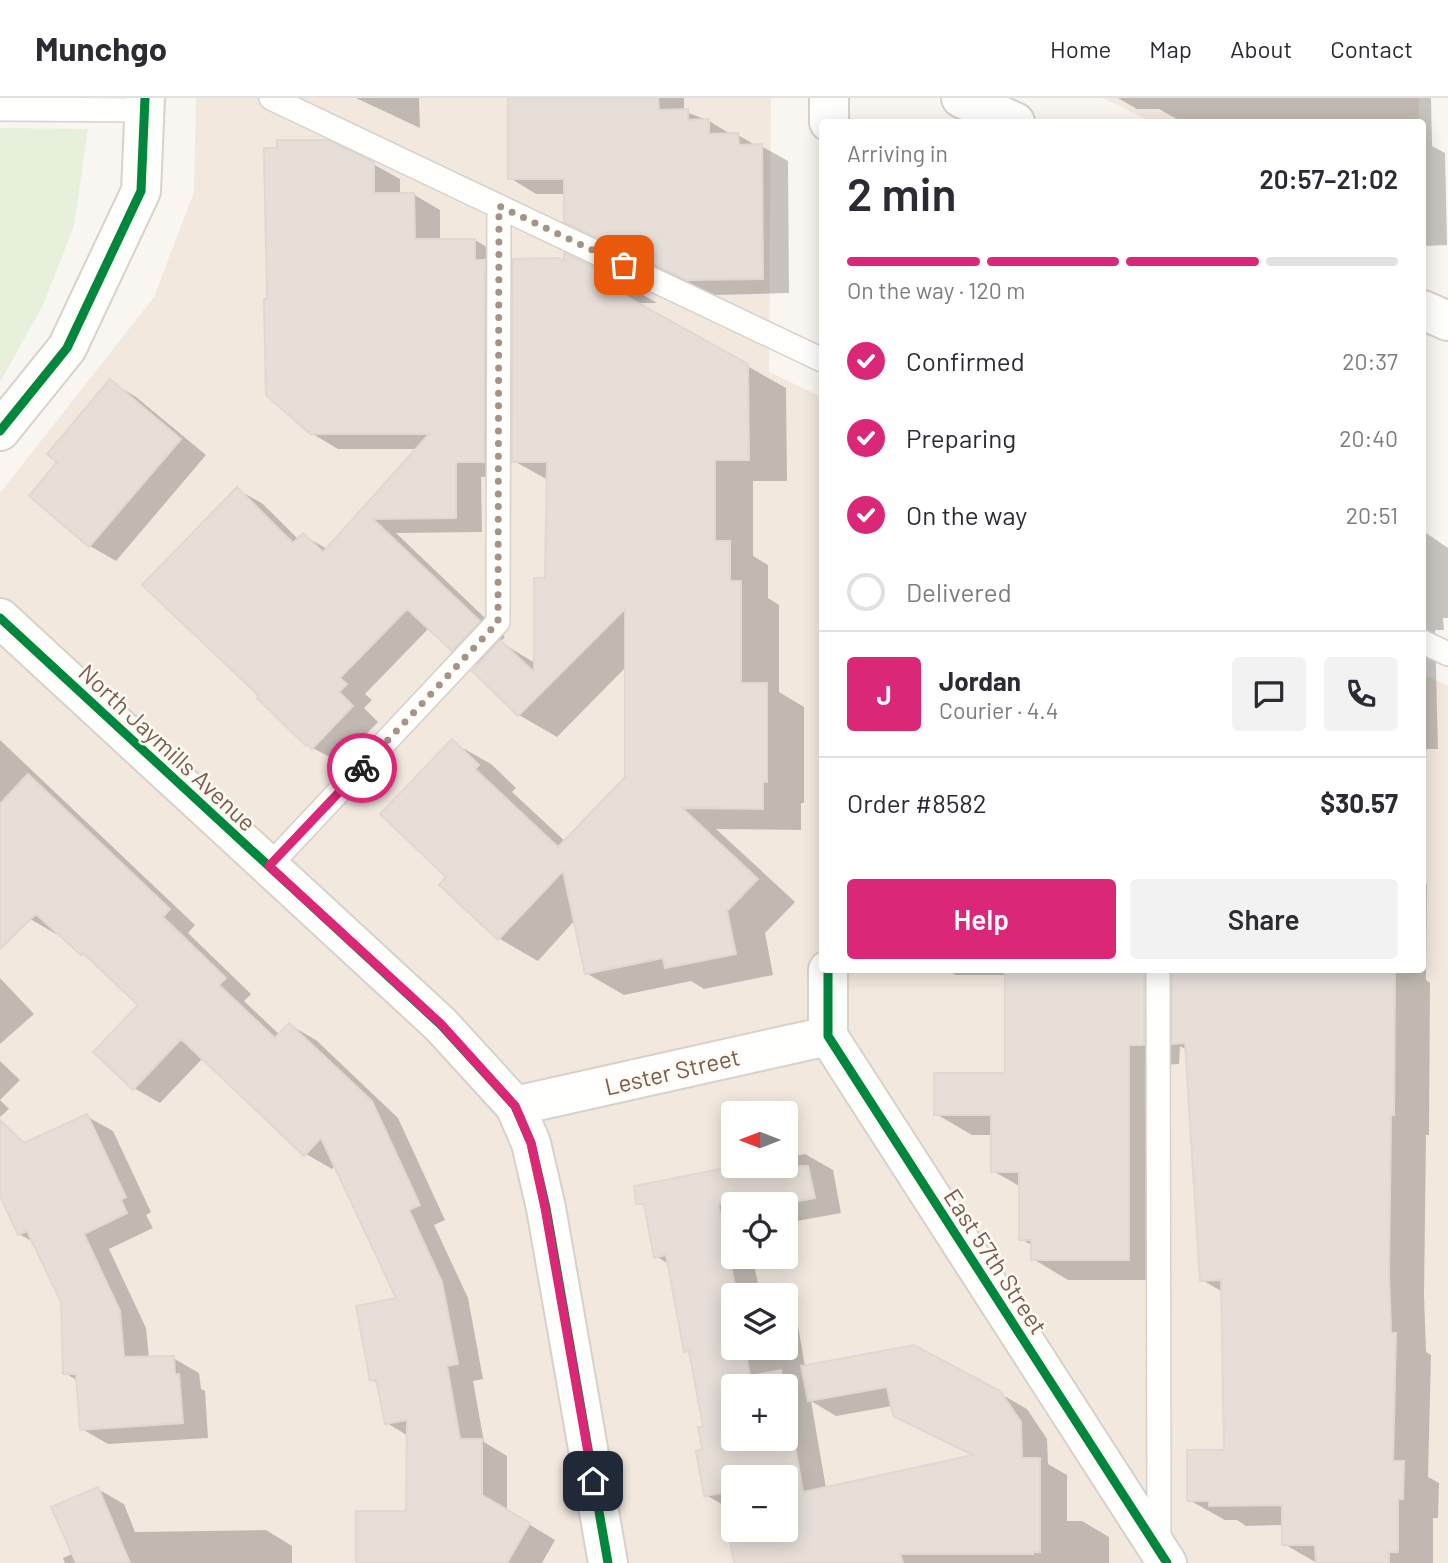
<!DOCTYPE html>
<meta charset="utf-8">
<style>
body{margin:0;font-family:Barlow,sans-serif;background:#f2f2f3;color:#2b2b33;height:100vh;display:flex;flex-direction:column;font-size:26px;white-space:nowrap}
*{box-sizing:border-box;margin:0}
p{font-size:23px;color:#7c7c81}
.icon{flex:none;width:38px;height:38px;fill:none;stroke:currentColor;stroke-width:2;stroke-linecap:round;stroke-linejoin:round}
.map{position:relative;flex:1;overflow:hidden}
.sheet{position:absolute;left:819px;top:21px;width:607px;height:854px;display:flex;flex-direction:column;background:#fff;border-radius:7px;box-shadow:0 4px 18px #0003}
.sheet>*{flex:none}
.needle{width:46px;rotate:270deg}
.buttons{position:absolute;left:721px;top:1003px;display:grid;gap:14px}
.buttons a{display:grid;place-items:center;width:77px;height:77px;border-radius:7px;background:#fff;box-shadow:0 4px 18px #0003;font-size:35px}
.pin{position:absolute;display:grid;place-items:center;width:60px;height:60px;color:#fff;margin:-30px;border-radius:14px;box-shadow:0 4px 10px #0006}
.courier{position:absolute;display:grid;place-items:center;width:70px;height:70px;margin:-35px;border:5px solid #db2777;border-radius:50%;background:#fff;color:#222;box-shadow:0 2px 9px #0007}
.head em{font-style:normal;font-weight:600}
.head div{display:flex;flex-direction:column-reverse}
.head{display:flex;align-items:center;justify-content:space-between;height:119px;padding:0 28px}
h1{font-size:46px;font-weight:600;line-height:52px}
.bar{display:grid;grid-template-columns:repeat(4,1fr);gap:10px 7px;align-content:center;height:84px;padding:0 28px}
.bar i{height:9px;border-radius:5px;background:#e1e1e2}
.bar .selected{background:#db2777}
.bar p{grid-column:span 4}
.line{display:flex;align-items:center;gap:18px;padding:0 28px;border-top:2px solid #e1e1e2}
.line div{flex:1}
.round{display:grid;place-items:center;flex:none;width:74px;height:74px;border-radius:7px;background:#f2f2f3}
ol{padding:0 28px;list-style:none}
li{display:flex;align-items:center;gap:21px;height:77px}
li p{margin-inline-start:auto}
li .icon{padding:7px;border-radius:50%;background:#db2777;color:#fff;stroke-width:4}
li:last-child{color:#7c7c81}
li i{width:38px;height:38px;border:4px solid #e1e1e2;border-radius:50%}
.cta{display:flex;gap:14px;margin-top:auto;padding:14px 28px}
.cta a{flex:1;height:80px;border-radius:7px;background:#db2777;color:#fff;font-size:28px;font-weight:600;line-height:80px;text-align:center}
.cta a+a{background:#f2f2f3;color:#2b2b33}
header{display:flex;align-items:center;gap:42px;box-sizing:border-box;height:98px;padding:0 35px;background:#fff;border-bottom:2px solid #e1e1e2}
header strong{font-size:33px}
nav{display:flex;gap:38px;margin-inline-start:auto;font-size:24px}
.map>svg:first-child{display:block}
.residential{fill:#f2e8de;fill-rule:evenodd}
.green{fill:#e7f0db}
.shadow{fill:#0003;fill-rule:evenodd}
.building{fill:#e6ded7;stroke:#e2d8d2;stroke-width:2;fill-rule:evenodd}
.lines{fill:none;stroke-linecap:round;stroke-linejoin:round}
.lane-casing{stroke:#d7d1cb;stroke-width:26}
.street-casing{stroke:#d7d1cb;stroke-width:42}
.secondary-casing{stroke:#d9d2cb;stroke-width:42}
.lane{stroke:#fefefd;stroke-width:23}
.street{stroke:#fefefd;stroke-width:38}
.secondary{stroke:#fefefd;stroke-width:38}
.cycleway-casing{stroke:#fffaf3;stroke-width:13}
.cycleway{stroke:#00873e;stroke-width:9}
.done{stroke:#a69286;stroke-width:7;stroke-dasharray:0 12.6}
.route{stroke:#db2777;stroke-width:9}
.labels{text-anchor:middle;dominant-baseline:central;stroke-width:5;stroke-linejoin:round;paint-order:stroke}
.street-label{font-size:24px;fill:#7a5c4d;stroke:#fffaf3}
</style>
<header>
<strong>Munchgo</strong>
<nav><a>Home</a><a>Map</a><a>About</a><a>Contact</a></nav>
</header>
<div class="map">
<svg width="1448" height="1465" viewBox="0 0 1448 1465">
<rect width="100%" height="100%" fill="#f9f5f0"/>
<path class="residential" d="M196,0h575l-2,274 53,25v573h601v-296l25,12v877h-1448v-1070l154,-196 40,-105zM733,1015h53v53h-53zM733,1106h53v52h-53zM733,1197h53v53h-53zM733,1288h53v52h-53zM733,1379h53v53h-53z
M1103,0h316v24h-267z"/>
<path class="green" d="M0,30l88,1 -14,97 -32,81 -42,75z"/>
<path class="shadow" d="M356,0h63l1,30z
M507,0h177v13l25,10 23,14h6l19,11h4l27,15 1,132 -74,2 -123,-59 -26,-15v-27h-30l-26,-16v-72l-3,-2z
M1118,0h313l1,48 13,7 2,92 -24,1v-124h-241l-23,-13h-22z
M373,66l27,15v15h13l27,16v30h35l26,16v15l10,5 -1,200 -29,1 1,55 -86,1 109,104 -5,5 35,21 11,-83 2,-100 -34,-19 52,-197v-8l57,27 34,20h-22l151,85 1,93h-34v75l15,9v33l11,7v87l25,15v96h-3v27l-85,-1 79,73 -30,31 8,42 -69,14 -13,-8 -67,14 -38,-22 -11,-53 -37,41 -38,-22 -59,-54 7,-8 4,-135 39,22 25,24 -4,4 54,50 60,-64v-111l-69,70 -38,-22 -40,-50 -26,-15 -24,-22 -64,66 7,6 -8,8 14,14 -39,40 -32,-17 -70,-256 26,15 36,36 4,-5 24,14 92,-100h-81l-27,-16 -42,-133z
M110,283l26,16 70,58 -90,106 -26,-15 -58,-50 27,-34z
M1423,433l25,17v70h-5l1,12h-9l3,119h-15z
M0,642l195,185 -7,8 63,61 -7,7 36,34 10,-10 26,15 82,78 47,102 -11,5 34,73 15,81 -10,2 11,61 23,14v55l48,29 -13,23h-184l49,-50 1,-77 -21,-13 -8,-39 -7,-4 26,-80 -62,-135 -4,4 -26,-15 -103,-96 -43,45 -26,-15 7,-83 -46,-44 -13,-7 -24,-22 -2,2 -26,-15 -30,-28z
M1423,784l4,2 -1,96 4,3 -1,152h-3l-2,160 2,57 5,3 -3,122 11,6 -1,35h-5v45h-116l-33,-19v-19l-38,1 -9,-6h-12l-36,-20 37,-49 -3,-159 -21,-12 -15,-230 -7,-4 -1,18 -15,1v215h-96l-35,-21v-13l-12,-7v-52l-28,-16v-36h-21l-36,-21 70,-39v-100h-50l-10,-5h477z
M0,880l34,36 -34,30z
M0,963l20,19 -20,20 9,9 -9,8z
M86,1018l27,15 38,81 -5,3 7,13 -44,21 37,79 3,30h24l26,15 2,16 4,2 3,47 -100,6 -26,-15 -4,-48 -13,-8 -3,-72 -27,-58 -16,-9 -19,-42v-36z
M805,1056l28,16 8,43 -55,10v-19h-53v52h19l7,32 8,-1 14,8h-48v53h53v-51l8,5 11,65 194,26 28,16 20,30 1,25 19,11v46h15l27,16v26h-373l-11,-57 -19,-11 -1,-67 -14,-74 -6,-4 -15,-85 -14,-9 14,-76 77,-14h39v-8zM733,1288h53v52h-53zM811,1303l25,15 56,-10 2,9 80,41 -148,32zM733,1379h53v53h-53z
M98,1391l26,15 11,28 131,-2 26,16v17h-227l-2,-5 11,-5z"/>
<path class="building" d="M508,0h150l1,12 29,-1v11l21,-1v15l29,-1 1,12 23,-1 1,135 -76,1 -123,-58v-43h-56z
M277,42h50l47,22v31h40l1,46h60v21h10l-1,202h-28v56l-83,1 107,102 -28,30 -45,-42 -67,69 7,6 -8,8 14,14 -41,43 -4,-5 -2,2 -49,-48 2,-2 -117,-111 95,-98 56,56 10,-10 20,19 106,-118h-119l-44,-39 -2,-96h3l-3,-151h13z
M564,155l60,28 -23,1 147,82 1,96h-34v81h15v40h11v102h26v99h-4v27l-81,-1 76,71 -31,32 9,43 -71,14 -2,-10 -78,16 -22,-103 -65,69 -59,-55 7,-8 -66,-63 72,-75 27,26 -4,4 83,78 67,-70v-168l-107,107 -46,-45 28,-31 34,32v-94h11l2,-116h-35l1,-203 45,-1 6,3z
M110,281l71,60 -92,108 -60,-51 28,-34 -10,-8z
M28,676l142,135 -7,8 63,61 -7,7 56,53 14,-15 83,78 48,104 -11,5 33,72 16,82 -11,2 13,73h22v56l48,28 -23,40h-151v-52h50l1,-91 -22,4 -9,-45 -6,2 -14,-75 40,-8 -75,-160 -17,18 -123,-117 -48,51 -40,-38 45,-47 -55,-52 -2,2 -45,-41 -36,35v-145z
M1005,872h139v75h-15v215h-98v-20h-12v-68h-28v-57h-57v-42h71z
M1172,872h223l-1,145h-3l-2,159 2,59h5l-3,128h11l-1,38h-5v53h-9v11h-73l-1,-18h-33v-40l-73,1v-5h-22v-51h37l-3,-170 -21,1 -15,-238 -13,1z
M87,1016l39,83 -5,3 6,13 -43,21 36,77 4,46 50,-1 1,19 4,-1 4,49 -103,7 -4,-56h-13l-2,-72 -34,-71 -9,4 -18,-39v-76l24,23z
M735,1068h73l7,32 -33,6h-64l19,91h-4v53h12l5,28 31,-6 3,16h-51v52h53v-43l17,97 170,-37 -80,-39 -6,-29 -79,14 -7,-35 113,-21 86,46 21,31 1,36h18v94h-7v2h-133l3,9h-169l-12,-70 -18,3 -8,-45 6,-2 -4,-22h5l-14,-76 -5,1 -18,-97 -12,3 -10,-54h-8l-2,-18zM733,1379h53v53h-53z
M98,1389l32,76h-54l-25,-56z"/>
<g class="lines">
<defs>
<path id="lane" d="M271,0l551,262
M0,11l145,1
M1423,544l25,12
M269,768l229,-244 1,-416
M1158,872l1,574"/>
<path id="street" d="M961,0l54,24
M829,24v-24
M1423,212l25,11
M0,520l441,407 74,81 16,37 15,65 62,355
M828,872v66l339,527
M515,1008l313,-70"/>
<path id="secondary" d="M0,333l67,-83 74,-157 4,-93"/>
</defs>
<use href="#lane" class="lane-casing"/>
<use href="#street" class="street-casing"/>
<use href="#secondary" class="secondary-casing"/>
<use href="#lane" class="lane"/>
<use href="#street" class="street"/>
<use href="#secondary" class="secondary"/>
<defs>
<path id="cycleway" d="M0,333l67,-83 74,-157 4,-93
M0,520l441,407 74,81 16,37 15,65 62,355
M828,872v66l339,527"/>
</defs>
<use href="#cycleway" class="cycleway-casing"/>
<use href="#cycleway" class="cycleway"/>
</g>
<g class="lines">
<path class="done" d="M362,670l136,-146 1,-416 125,59"/>
<path class="route" d="M362,670l-93,98 172,158 74,82 16,37 14,65 48,273"/>
</g>
<g class="labels">
<g class="street-label">
<text transform="translate(168 649) rotate(43)">North Jaymills Avenue</text>
<text transform="translate(672 973) rotate(-13)">Lester Street</text>
<text transform="translate(996 1163) rotate(57)">East 57th Street</text>
</g>
</g>
</svg>
<div class="buttons">
<a><svg class="needle" viewBox="-14 -14 28 28"><path d="M0-13l5 13h-10z" fill="#e53935"/><path d="M0 13l5-13h-10z" fill="#7c7c81"/></svg></a>
<a><svg class="icon" aria-label="locate" viewBox="0 0 24 24"><circle cx="12" cy="12" r="6"/><path d="M12 2v4M12 18v4M2 12h4M18 12h4"/></svg></a>
<a><svg class="icon" aria-label="layers" viewBox="0 0 24 24"><path d="M12 4l9 5-9 5-9-5zM3 14l9 5 9-5"/></svg></a>
<a>+</a>
<a>−</a>
</div>
<div class="pin" style="left:624px;top:167px;background:#ea580c"><svg class="icon" aria-label="bag" viewBox="0 0 24 24"><path d="M5 8h14l-1 12H6zM9 8a3 3 0 0 1 6 0"/></svg></div>
<div class="pin" style="left:593px;top:1383px;background:#1f2937"><svg class="icon" aria-label="home" viewBox="0 0 24 24"><path d="M3 11l9-7 9 7M6 9v11h12V9"/></svg></div>
<div class="courier" style="left:362px;top:670px"><svg class="icon" aria-label="bike" viewBox="0 0 24 24"><circle cx="6" cy="16" r="4"/><circle cx="18" cy="16" r="4"/><path d="M6 16l4-8h5l3 8M10 8l3 8H6M13 5h3"/></svg></div>
<section class="sheet">
<div class="head"><div><h1>2 min</h1><p>Arriving in</p></div><em>20:57–21:02</em></div>
<div class="bar"><i class="selected"></i><i class="selected"></i><i class="selected"></i><i></i><p>On the way · 120 m</p></div>
<ol>
<li><svg class="icon" aria-label="check" viewBox="0 0 24 24"><path d="M5 12l5 5 9-10"/></svg>Confirmed<p>20:37</p></li>
<li><svg class="icon" aria-label="check" viewBox="0 0 24 24"><path d="M5 12l5 5 9-10"/></svg>Preparing<p>20:40</p></li>
<li><svg class="icon" aria-label="check" viewBox="0 0 24 24"><path d="M5 12l5 5 9-10"/></svg>On the way<p>20:51</p></li>
<li><i></i>Delivered</li>
</ol>
<div class="line" style="height:126px"><b class="round" style="background:#db2777;color:#fff">J</b><div><b>Jordan</b><p>Courier · 4.4</p></div><a class="round"><svg class="icon" aria-label="chat" viewBox="0 0 24 24"><path d="M4 5h16v11H9l-5 4z"/></svg></a><a class="round"><svg class="icon" aria-label="phone" viewBox="0 0 24 24"><path d="M5 4h4l2 5-3 2q2 4 5 5l2-3 5 2v4C11 20 4 13 5 4z"/></svg></a></div>
<div class="line" style="height:91px"><div>Order #8582</div><b>$30.57</b></div>
<div class="cta"><a>Help</a><a>Share</a></div>
</section>
</div>
